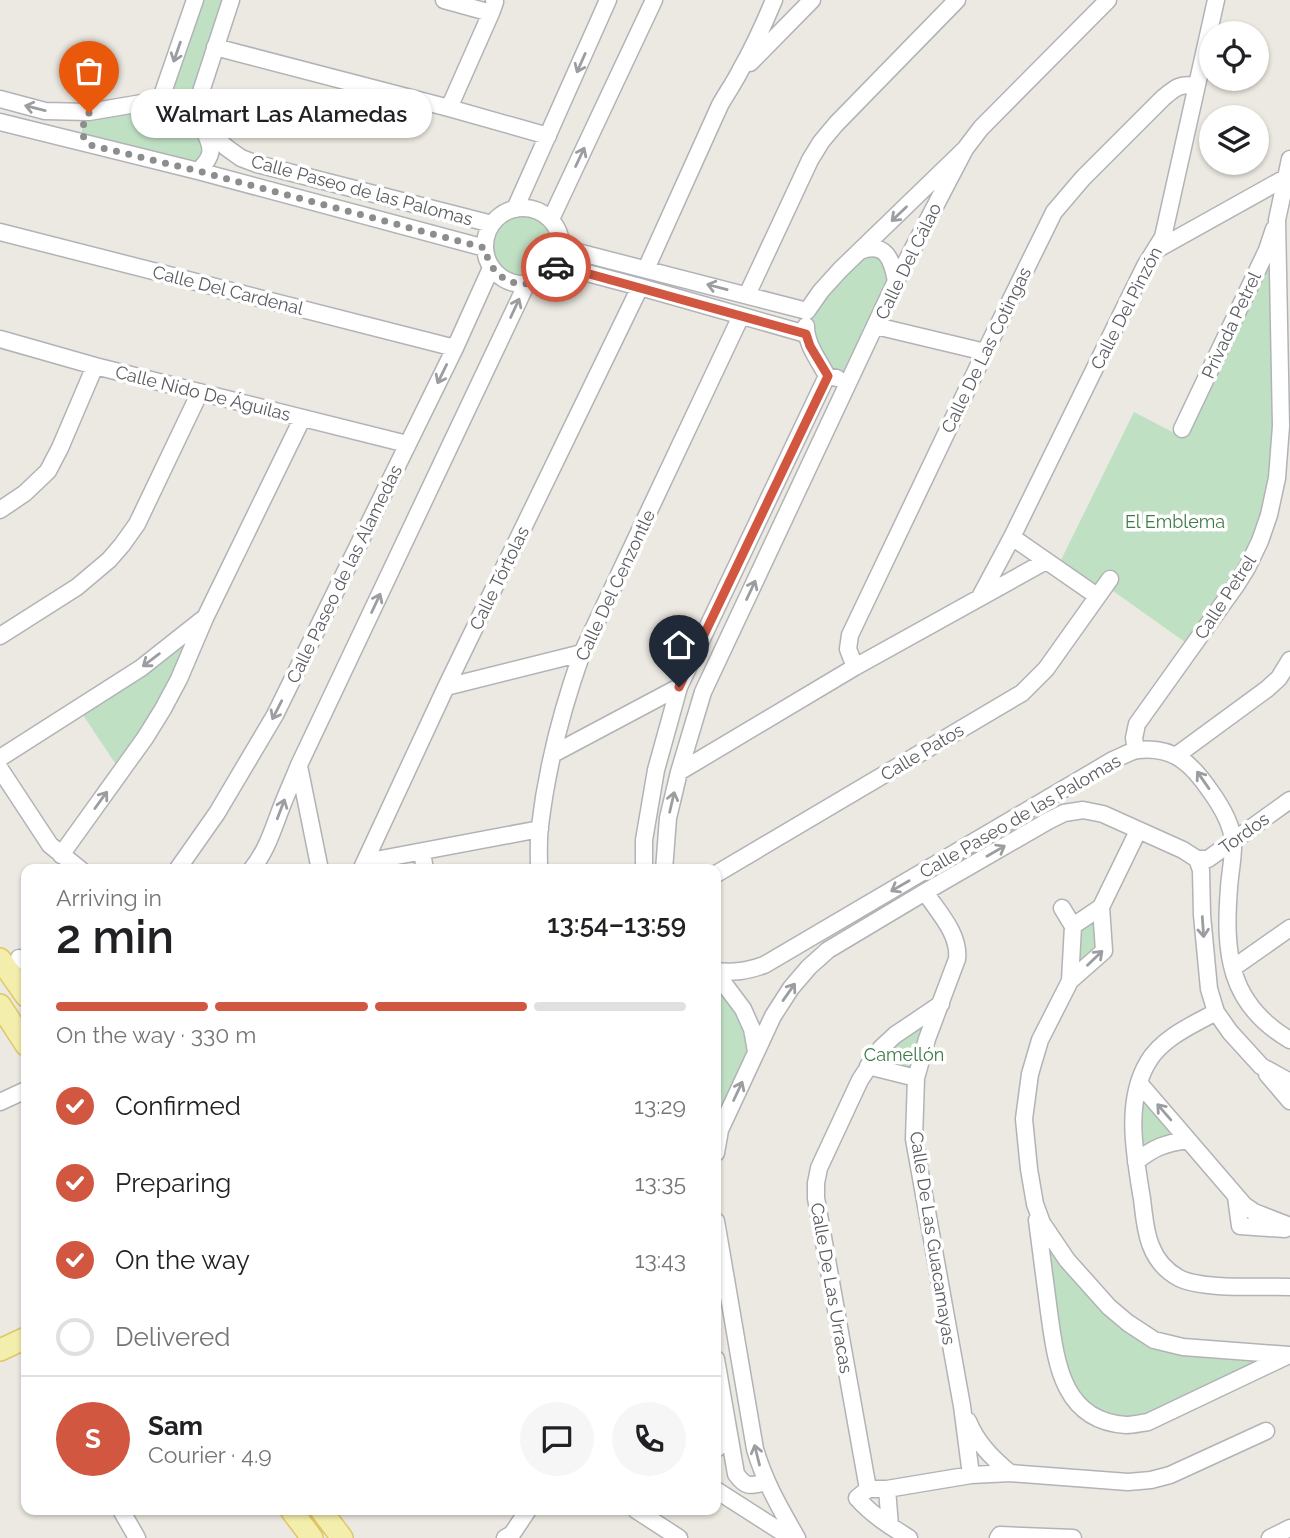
<!DOCTYPE html>
<meta charset="utf-8">
<style>
body{margin:0;font-family:Raleway,sans-serif;background:#f6f6f6;color:#202124;height:100vh;display:flex;flex-direction:column;font-size:26px;white-space:nowrap}
*{box-sizing:border-box;margin:0}
p{font-size:23px;color:#757577}
.icon{flex:none;width:38px;height:38px;fill:none;stroke:currentColor;stroke-width:2;stroke-linecap:round;stroke-linejoin:round}
.map{position:relative;flex:1;overflow:hidden}
.panel{position:absolute;left:21px;top:864px;width:700px;height:651px;display:flex;flex-direction:column;background:#fff;border-radius:14px;box-shadow:0 2px 5px #0004}
.panel>*{flex:none}
.buttons{position:absolute;left:1199px;top:21px;display:grid;gap:14px}
.buttons a{display:grid;place-items:center;width:70px;height:70px;border-radius:50%;background:#fff;box-shadow:0 2px 5px #0004;font-size:35px}
.pin{position:absolute;display:grid;place-items:center;width:60px;height:60px;color:#fff;margin:-72px -30px;border-radius:50% 50% 50% 0;rotate:-45deg;box-shadow:0 0 7px #0007}
.pin .icon{rotate:45deg}
.courier{position:absolute;display:grid;place-items:center;width:70px;height:70px;margin:-35px;border:5px solid #d25740;border-radius:50%;background:#fff;color:#222;box-shadow:0 2px 9px #0007}
.bubble{position:absolute;height:49px;border-radius:24px;background:#fff;box-shadow:0 2px 5px #0004;font-size:23px;font-weight:600;line-height:49px;text-align:center}
.overview em{font-style:normal;font-weight:600}
.overview div{display:flex;flex-direction:column-reverse}
.overview{display:flex;align-items:center;justify-content:space-between;height:119px;padding:0 35px}
h1{font-size:46px;font-weight:600;line-height:52px}
.bar{display:grid;grid-template-columns:repeat(4,1fr);gap:10px 7px;align-content:center;height:84px;padding:0 35px}
.bar i{height:9px;border-radius:5px;background:#e0e0e0}
.bar .on{background:#d25740}
.bar p{grid-column:span 4}
.line{display:flex;align-items:center;gap:18px;padding:0 35px;border-top:2px solid #e0e0e0}
.line div{flex:1}
.round{display:grid;place-items:center;flex:none;width:74px;height:74px;border-radius:37px;background:#f6f6f6}
ol{padding:0 35px;list-style:none}
li{display:flex;align-items:center;gap:21px;height:77px}
li p{margin-inline-start:auto}
li .icon{padding:7px;border-radius:50%;background:#d25740;color:#fff;stroke-width:4}
li:last-child{color:#757577}
li i{width:38px;height:38px;border:4px solid #e0e0e0;border-radius:50%}
.map>svg:first-child{display:block}
.green{fill:#c0e0c3}
.lines{fill:none;stroke-linecap:round;stroke-linejoin:round}
.minor-casing{stroke:#b2b3b7;stroke-width:19}
.major-casing{stroke:#dfc766;stroke-width:24}
.minor{stroke:#fff;stroke-width:16}
.major{stroke:#f4eead;stroke-width:21}
.oneway{stroke:#9c9da0}
.done{stroke:#8d8d8d;stroke-width:7;stroke-dasharray:0 12.6}
.route{stroke:#d25740;stroke-width:9}
.labels{text-anchor:middle;dominant-baseline:central;stroke-width:7;stroke-linejoin:round;paint-order:stroke}
.street-label{font-size:18px;fill:#5a5c60;stroke:#fff}
.park-label{font-size:18px;fill:#3e7b46;stroke:#fff}
</style>
<div class="map">
<svg width="1290" height="1538" viewBox="0 0 1290 1538">
<rect width="100%" height="100%" fill="#ebe9e1"/>
<path class="green" d="M195,0h35l-37,116 17,27 -12,28 -114,-32c-5,-10 0,-17 5,-27l70,-8z
M485 246a38 38 0 1 1 76 0a38 38 0 1 1-76 0Z
M1277,220l2,135 -10,160 -77,132 -86,-61 -9,10 -40,-28 77,-156 46,24z
M879,249l17,32 -43,93 -13,4 -30,-32 -3,-35 33,-41z
M205,618l-84,154 -42,-63z
M1101,907l3,44 -34,30 3,-55z
M716,973l40,78 -40,81z
M941,1004l-25,74 -48,-12z
M1139,1083l49,57 -52,22z
M1042,1223l25,37 87,80 136,15 -142,67 -61,-10 -26,-37z"/>
<g class="lines">
<defs>
<path id="minor" d="M444,0l47,13
M215,47l234,61 99,28
M750,63l62,-63
M0,99l45,12 44,1 53,-9 17,1 34,12 10,11 24,21 14,10 16,6 235,60
M159,104l36,-104
M449,108l42,-95 4,-11 -1,-2
M193,116l38,-116
M0,122l198,49 287,77
M198,171c16,-15 15,-22 6,-41
M485 246a38 38 0 1 1 76 0a38 38 0 1 1-76 0Z
M515,209l93,-209
M551,219l103,-219
M0,232l455,116
M562,248l245,63
M1156,250l129,-72
M860,251c26,-10 32,9 36,30
M557,265l83,22 166,47
M646,269l74,-164c6,-11 14,-22 20,-34 13,-23 24,-47 34,-71
M747,295l63,-135 11,-18 15,-18 121,-124
M807,311l14,-20 19,-21 125,-121 16,-21 127,-128
M806,326c0,19 13,34 21,50l10,2
M876,326l109,26
M0,339l95,27 312,78
M1182,429l85,-179 7,-21
M0,510l25,-17 23,-22 12,-23 35,-82
M1012,537l85,59
M980,597l32,-60 133,-271 18,-29 53,-237
M0,636l77,-49 32,-27 13,-15 15,-21 63,-132
M855,667l-7,-18 2,-14 135,-283 69,-140 29,-34 80,-80c12,-10 17,-15 33,-12
M446,687l136,-34
M1136,750l-2,-12 3,-14 100,-140 10,-16 13,-27 9,-26 8,-37 4,-52 -4,-206 13,-61
M553,754l126,-67
M1177,755l90,-66 12,-11 11,-18
M0,758l141,-90 62,-49
M299,766l21,104
M0,769l50,76 31,25
M679,772l176,-105 191,-106
M422,852l3,18
M61,855l84,-117 18,-29 16,-30 26,-61 97,-199
M1197,859h11l82,-59
M365,862l175,-33
M177,870l40,-57 58,-98 180,-367 36,-80
M251,870c15,-18 21,-38 29,-59 6,-16 13,-31 19,-46l228,-482
M361,870l85,-183 194,-400
M539,870c0,-15 -1,-29 1,-44 7,-59 22,-117 42,-173l159,-337
M644,870v-30l12,-70 23,-83 148,-311
M664,870l4,-52 11,-46 24,-80 193,-411 69,-132
M716,874l306,-181 24,-24 64,-90
M925,892c13,20 35,42 32,67l-30,80 -11,39 -2,61 48,267 9,69
M1101,907l3,44 -34,30 -30,59 -10,34 -6,45 5,50 6,35 7,19 25,37 42,47 19,16 26,17 29,7 107,8
M1062,908l11,18
M19,958l7,5
M1233,968l57,-40
M716,971c18,2 31,0 48,-6l349,-205c8,-3 17,-9 25,-10 36,-4 54,14 73,42 10,14 20,30 22,48 1,15 -3,32 -4,48 -5,64 -1,116 61,152
M716,973l27,36 9,20 4,22
M1070,981l3,-55 28,-19 37,-76
M1216,1012c-24,13 -54,26 -68,50 -24,40 -13,94 -6,137 2,15 3,33 9,47 5,13 15,25 28,32 23,12 83,8 111,9
M868,1066l48,12
M1267,1074l23,27
M1139,1083l105,122 10,7 36,14
M0,1102l26,-12
M716,1153l4,-23 53,-114 18,-28 18,-21 19,-17 97,-58 123,-71 16,-8 19,-3 20,4 80,36 14,9 4,11 1,45 7,74 7,23 14,20 31,34 29,16
M1136,1162c18,-15 30,-19 52,-22
M1236,1197l4,29 45,3
M1037,1220c4,31 8,61 12,92 7,50 13,109 77,113 7,0 15,-2 22,-3l141,-67
M716,1221l39,228c10,34 25,59 42,89
M716,1359l20,115c10,14 14,12 30,8
M968,1421c9,22 24,37 42,52
M716,1449l13,-12
M868,1489l-52,-291v-15l3,-15 41,-88 21,-32 14,-13 46,-31
M887,1489l84,-14 39,-2 118,9 23,-2 19,-5 96,-44
M716,1490l75,48
M121,1510l16,28
M636,1510l43,28
M890,1526l-3,-37h-19l-11,9c15,17 33,28 52,40
M505,1538l7,-4 16,-24
M998,1538l2,-3 73,3
M1270,1538l20,-10"/>
<path id="major" d="M0,959l26,37
M0,1005l26,40
M0,1350l26,-12
M291,1510l21,28
M321,1510l21,28"/>
</defs>
<use href="#minor" class="minor-casing"/>
<use href="#major" class="major-casing"/>
<use href="#minor" class="minor"/>
<use href="#major" class="major"/>
</g>
<defs><path id="oneway-shaft" d="M-6 0H5M1.5-3L5.5 0L1.5 3" fill="none" stroke-width="1.6" stroke-linecap="round" stroke-linejoin="round" transform="scale(1.75)"/></defs>
<g class="oneway">
<use href="#oneway-shaft" transform="translate(177 52) rotate(109)"/>
<use href="#oneway-shaft" transform="translate(581 63) rotate(114)"/>
<use href="#oneway-shaft" transform="translate(35 108) rotate(-166)"/>
<use href="#oneway-shaft" transform="translate(580 157) rotate(-65)"/>
<use href="#oneway-shaft" transform="translate(899 214) rotate(136)"/>
<use href="#oneway-shaft" transform="translate(717 287) rotate(-165)"/>
<use href="#oneway-shaft" transform="translate(515 308) rotate(-65)"/>
<use href="#oneway-shaft" transform="translate(442 374) rotate(116)"/>
<use href="#oneway-shaft" transform="translate(751 590) rotate(-65)"/>
<use href="#oneway-shaft" transform="translate(376 603) rotate(-65)"/>
<use href="#oneway-shaft" transform="translate(151 660) rotate(143)"/>
<use href="#oneway-shaft" transform="translate(277 710) rotate(117)"/>
<use href="#oneway-shaft" transform="translate(1203 780) rotate(-125)"/>
<use href="#oneway-shaft" transform="translate(101 800) rotate(-54)"/>
<use href="#oneway-shaft" transform="translate(672 802) rotate(-77)"/>
<use href="#oneway-shaft" transform="translate(281 809) rotate(-69)"/>
<use href="#oneway-shaft" transform="translate(996 851) rotate(-30)"/>
<use href="#oneway-shaft" transform="translate(900 886) rotate(150)"/>
<use href="#oneway-shaft" transform="translate(1203 927) rotate(86)"/>
<use href="#oneway-shaft" transform="translate(1095 958) rotate(-44)"/>
<use href="#oneway-shaft" transform="translate(789 992) rotate(-55)"/>
<use href="#oneway-shaft" transform="translate(738 1091) rotate(-65)"/>
<use href="#oneway-shaft" transform="translate(1164 1112) rotate(-131)"/>
<use href="#oneway-shaft" transform="translate(757 1455) rotate(-104)"/>
</g>
<g class="lines">
<path class="done" d="M89,113c-7,13 -11,21 1,32l108,26 287,77c6,37 47,49 71,19"/>
<path class="route" d="M556,267l1,-2 249,69 4,12 18,30 -149,311"/>
</g>
<g class="labels">
<g class="street-label">
<text transform="translate(362 190) rotate(15)">Calle Paseo de las Palomas</text>
<text transform="translate(908 261) rotate(-64)">Calle Del Cálao</text>
<text transform="translate(228 290) rotate(14)">Calle Del Cardenal</text>
<text transform="translate(1126 308) rotate(-63)">Calle Del Pinzón</text>
<text transform="translate(1231 325) rotate(-65)">Privada Petrel</text>
<text transform="translate(986 350) rotate(-64)">Calle De Las Cotingas</text>
<text transform="translate(203 393) rotate(14)">Calle Nido De Águilas</text>
<text transform="translate(344 574) rotate(-64)">Calle Paseo de las Alamedas</text>
<text transform="translate(499 578) rotate(-64)">Calle Tórtolas</text>
<text transform="translate(615 585) rotate(-65)">Calle Del Cenzontle</text>
<text transform="translate(1225 597) rotate(-57)">Calle Petrel</text>
<text transform="translate(922 752) rotate(-31)">Calle Patos</text>
<text transform="translate(1020 816) rotate(-30)">Calle Paseo de las Palomas</text>
<text transform="translate(1244 833) rotate(-36)">Tordos</text>
<text transform="translate(933 1238) rotate(81)">Calle De Las Guacamayas</text>
<text transform="translate(832 1288) rotate(80)">Calle De Las Urracas</text>
</g>
<g class="park-label">
<text x="1175" y="521">El Emblema</text>
<text x="904" y="1054">Camellón</text>
</g>
</g>
</svg>
<div class="buttons">
<a><svg class="icon" aria-label="locate" viewBox="0 0 24 24"><circle cx="12" cy="12" r="6"/><path d="M12 2v4M12 18v4M2 12h4M18 12h4"/></svg></a>
<a><svg class="icon" aria-label="layers" viewBox="0 0 24 24"><path d="M12 4l9 5-9 5-9-5zM3 14l9 5 9-5"/></svg></a>
</div>
<div class="pin" style="left:89px;top:113px;background:#ea580c"><svg class="icon" aria-label="bag" viewBox="0 0 24 24"><path d="M5 8h14l-1 12H6zM9 8a3 3 0 0 1 6 0"/></svg></div>
<div class="pin" style="left:679px;top:687px;background:#1f2937"><svg class="icon" aria-label="home" viewBox="0 0 24 24"><path d="M3 11l9-7 9 7M6 9v11h12V9"/></svg></div>
<div class="courier" style="left:556px;top:267px"><svg class="icon" aria-label="car" viewBox="0 0 24 24"><path d="M5 17H2v-5l4-1 3-4h7l3 4 3 1v5h-3M9 17h6M6 11h13"/><circle cx="7" cy="17" r="2"/><circle cx="17" cy="17" r="2"/></svg></div>
<div class="bubble" style="left:131px;top:89px;width:301px">Walmart Las Alamedas</div>
<section class="panel">
<div class="overview"><div><h1>2 min</h1><p>Arriving in</p></div><em>13:54–13:59</em></div>
<div class="bar"><i class="on"></i><i class="on"></i><i class="on"></i><i></i><p>On the way · 330 m</p></div>
<ol>
<li><svg class="icon" aria-label="check" viewBox="0 0 24 24"><path d="M5 12l5 5 9-10"/></svg>Confirmed<p>13:29</p></li>
<li><svg class="icon" aria-label="check" viewBox="0 0 24 24"><path d="M5 12l5 5 9-10"/></svg>Preparing<p>13:35</p></li>
<li><svg class="icon" aria-label="check" viewBox="0 0 24 24"><path d="M5 12l5 5 9-10"/></svg>On the way<p>13:43</p></li>
<li><i></i>Delivered</li>
</ol>
<div class="line" style="height:126px"><b class="round" style="background:#d25740;color:#fff">S</b><div><b>Sam</b><p>Courier · 4.9</p></div><a class="round"><svg class="icon" aria-label="chat" viewBox="0 0 24 24"><path d="M4 5h16v11H9l-5 4z"/></svg></a><a class="round"><svg class="icon" aria-label="phone" viewBox="0 0 24 24"><path d="M5 4h4l2 5-3 2q2 4 5 5l2-3 5 2v4C11 20 4 13 5 4z"/></svg></a></div>
</section>
</div>
